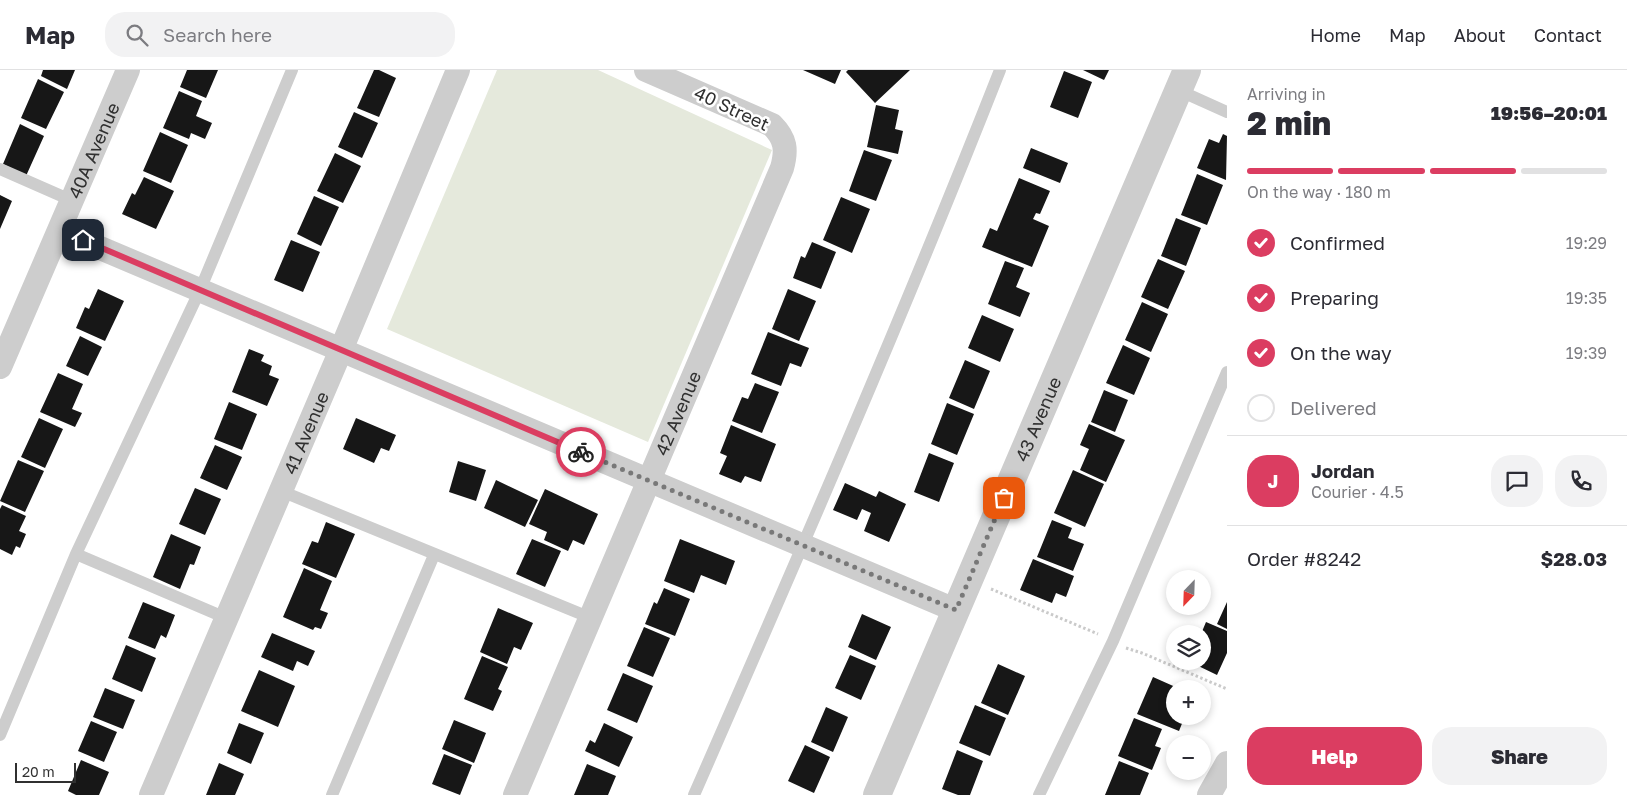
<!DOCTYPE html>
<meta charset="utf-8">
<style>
body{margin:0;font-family:"Golos Text",sans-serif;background:#f2f2f3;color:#2b2b33;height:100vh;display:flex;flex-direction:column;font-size:19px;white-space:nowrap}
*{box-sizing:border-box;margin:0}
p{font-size:16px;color:#7c7c81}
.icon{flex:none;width:28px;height:28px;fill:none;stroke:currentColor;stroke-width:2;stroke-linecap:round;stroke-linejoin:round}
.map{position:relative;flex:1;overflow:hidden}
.drawer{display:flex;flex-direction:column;background:#fff;width:400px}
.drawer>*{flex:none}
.needle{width:32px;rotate:203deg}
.tools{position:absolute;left:1166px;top:500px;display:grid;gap:10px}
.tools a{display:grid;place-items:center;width:45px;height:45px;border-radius:50%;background:#fff;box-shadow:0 2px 8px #0003;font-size:25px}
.scale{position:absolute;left:15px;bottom:12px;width:61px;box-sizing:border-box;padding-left:5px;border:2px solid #303030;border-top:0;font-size:14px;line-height:18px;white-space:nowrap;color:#303030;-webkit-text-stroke:4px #fff;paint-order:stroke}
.pin{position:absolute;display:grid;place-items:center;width:42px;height:42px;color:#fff;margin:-21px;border-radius:10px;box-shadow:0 2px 8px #0006}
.courier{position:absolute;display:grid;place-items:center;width:50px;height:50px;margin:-25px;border:4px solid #db3d61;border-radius:50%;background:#fff;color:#222;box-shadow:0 1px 6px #0007}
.summary em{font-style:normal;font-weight:800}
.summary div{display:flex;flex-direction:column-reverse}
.summary{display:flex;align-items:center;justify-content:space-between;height:85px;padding:0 20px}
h1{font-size:32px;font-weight:800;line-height:38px}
.bar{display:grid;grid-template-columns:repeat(4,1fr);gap:8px 5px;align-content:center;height:60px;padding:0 20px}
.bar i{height:6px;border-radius:4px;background:#e1e1e2}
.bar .active{background:#db3d61}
.bar p{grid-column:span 4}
.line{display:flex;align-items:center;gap:12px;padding:0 20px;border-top:1px solid #e1e1e2}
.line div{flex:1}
.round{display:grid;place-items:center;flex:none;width:52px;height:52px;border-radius:20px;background:#f2f2f3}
ol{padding:0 20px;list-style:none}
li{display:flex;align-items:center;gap:15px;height:55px}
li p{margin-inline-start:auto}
li .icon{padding:5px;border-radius:50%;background:#db3d61;color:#fff;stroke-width:4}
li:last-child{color:#7c7c81}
li i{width:28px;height:28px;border:2px solid #e1e1e2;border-radius:50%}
.action{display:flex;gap:10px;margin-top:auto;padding:10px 20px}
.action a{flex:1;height:58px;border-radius:20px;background:#db3d61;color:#fff;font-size:20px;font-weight:800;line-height:58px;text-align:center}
.action a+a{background:#f2f2f3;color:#2b2b33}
header{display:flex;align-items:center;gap:30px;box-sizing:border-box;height:70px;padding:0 25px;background:#fff;border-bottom:1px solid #e1e1e2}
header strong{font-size:24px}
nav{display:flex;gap:28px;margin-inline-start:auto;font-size:18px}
.search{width:350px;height:45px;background:#f2f2f3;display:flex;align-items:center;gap:12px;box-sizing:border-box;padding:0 18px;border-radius:20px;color:#7c7c81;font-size:19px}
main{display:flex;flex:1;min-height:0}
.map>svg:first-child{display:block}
.green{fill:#e5e9dc}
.building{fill:#171717}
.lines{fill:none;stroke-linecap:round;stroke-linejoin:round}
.path{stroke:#cacaca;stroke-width:3;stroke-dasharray:2.5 2.5;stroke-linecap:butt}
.service{stroke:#cdcdcd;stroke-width:12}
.minor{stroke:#cdcdcd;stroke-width:24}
.tertiary{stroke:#cdcdcd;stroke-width:28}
.done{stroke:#787878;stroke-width:5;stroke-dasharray:0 9}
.route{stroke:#db3d61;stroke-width:6}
.labels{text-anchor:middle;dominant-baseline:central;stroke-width:5;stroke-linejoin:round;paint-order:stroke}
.street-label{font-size:18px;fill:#303030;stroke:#fff}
</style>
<header>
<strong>Map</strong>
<div class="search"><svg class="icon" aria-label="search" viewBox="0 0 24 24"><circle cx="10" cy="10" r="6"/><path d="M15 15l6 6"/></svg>Search here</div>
<nav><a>Home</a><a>Map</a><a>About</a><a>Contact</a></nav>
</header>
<main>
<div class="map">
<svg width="1227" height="725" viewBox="0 0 1227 725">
<rect width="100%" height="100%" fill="#fff"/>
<path class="green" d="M497,0h101l174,80 -124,292 -261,-113z"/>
<path class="building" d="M43,0h32l-8,19 -26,-13z
M187,0h31l-12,28 -26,-11z
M374,0h5l17,8 -17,39 -22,-9z
M803,0h38l-6,14z
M848,0h62l-35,33 -29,-31z
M1083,0h26l-5,10z
M1064,1l28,11 -14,36 -28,-11z
M38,9l26,13 -18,37 -25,-11z
M179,21l23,10 -6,15 16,7 -7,16 -14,-6 -2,6 -26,-11z
M876,35l23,5 -4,19 8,2 -5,23 -31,-7z
M354,42l24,11 -16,35 -24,-11z
M20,54l24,12 -18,40 -23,-12z
M160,62l28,13 -17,38 -28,-12z
M1223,64l4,2 -1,44 -29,-12 12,-29 10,4z
M1031,78l37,15 -8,20 -37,-15z
M864,80l28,10 -16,41 -27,-10z
M335,83l26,13 -18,37 -26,-12z
M1197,104l26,11 -16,40 -26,-10z
M144,107l30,14 -18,38 -34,-15 10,-21 3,2z
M1019,108l31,13 -10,23 -4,-1 -3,6 16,7 -17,41 -50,-20 8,-19 7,3z
M0,125l12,6 -12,28z
M314,126l25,11 -18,39 -24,-12z
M841,127l29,12 -18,44 -29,-13z
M1176,148l25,10 -15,38 -25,-10z
M291,170l29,12 -17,40 -29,-12z
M812,172l24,10 -15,37 -28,-11 8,-22 4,2z
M1158,189l27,12 -17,38 -27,-12z
M1005,191l19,7 -8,19 14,6 -10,24 -32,-13z
M98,219l26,12 -19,40 -29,-13 9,-21 4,2z
M788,219l28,12 -17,40 -27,-12z
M1142,232l26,12 -17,38 -26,-12z
M982,245l32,14 -14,33 -32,-14z
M768,262l41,16 -8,19 -11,-4 -9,23 -30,-12z
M80,266l22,11 -14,29 -22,-10z
M1123,275l27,13 -16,37 -28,-12z
M249,279l15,6 -3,6 11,5 -3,9 10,4 -12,27 -35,-14z
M965,290l25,11 -16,38 -25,-11z
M58,303l25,11 -11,25 10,4 -7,14 -35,-15z
M755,313l24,9 -17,41 -30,-12 10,-24 6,2z
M1104,320l24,10 -13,32 -24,-10z
M229,332l28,12 -15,36 -28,-11z
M947,333l27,11 -17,41 -26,-11z
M39,348l24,11 -18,39 -24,-11z
M356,348l40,17 -7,16 -8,-3 -7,15 -31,-14z
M1089,354l36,16 -19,42 -26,-12 9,-21 -9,-4z
M731,355l45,19 -15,38 -16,-6 -4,7 -22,-9 8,-18 -7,-3z
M215,375l27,12 -15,33 -27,-12z
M929,383l25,10 -15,39 -25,-10z
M18,390l26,11 -19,41 -25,-11z
M458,391l28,9 -10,31 -27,-9z
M1073,400l31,14 -19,43 -31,-14z
M496,410l42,20 -13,27 -41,-19z
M845,413l31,14 3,-6 27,13 -17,38 -25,-11 7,-18 -9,-4 -5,11 -24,-10z
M195,418l26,11 -16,36 -26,-11z
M545,419l53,25 -14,31 -11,-5 -5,11 -24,-11 3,-8 -18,-8z
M2,435l24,11 -7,15 7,3 -6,14 -4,-2 -4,9 -12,-6v-40z
M1052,450l20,8 -4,10 16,6 -11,27 -36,-14z
M326,452l29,12 -19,44 -34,-14 10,-23 6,2z
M171,464l30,13 -7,18 -4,-1 -10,25 -27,-12z
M532,469l29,12 -16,36 -29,-13z
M680,469l55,22 -9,24 -25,-10 -7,18 -30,-12z
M1033,489l41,17 -8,21 -10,-4 -4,10 -32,-13z
M304,498l28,13 -12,29 8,3 -7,16 -6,-2 -2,3 -30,-13z
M664,518l26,11 -15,37 -30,-12 9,-22 3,2z
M143,532l32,13 -9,23 -5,-3 -6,14 -27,-11z
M1227,532v27l-10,-5z
M498,538l35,15 -12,27 -7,-3 -7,17 -27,-12z
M862,544l29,13 -15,33 -28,-13z
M1206,552l21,9v22l-10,22 -29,-14h14v-27h-1z
M644,557l26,11 -17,39 -26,-11z
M272,563l43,18 -7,15 -11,-5 -4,10 -32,-14z
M126,575l30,13 -14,34 -30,-13z
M850,585l26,11 -15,34 -26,-12z
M482,586l26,11 -10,22 4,2 -9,20 -29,-12z
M998,594l27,12 -17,39 -27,-12z
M259,600l36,16 -17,41 -37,-16z
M623,603l30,13 -16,37 -30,-13z
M1153,607l27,12h-5v27h10l-6,15 -42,-17z
M105,618l30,12 -12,29 -30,-12z
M975,635l31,13 -16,38 -31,-13z
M826,637l22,10 -15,35 -22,-10z
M1134,648l28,11 -7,17 6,2 -9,22 -34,-14z
M454,650l32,13 -12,30 -32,-14z
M91,651l26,11 -13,30 -26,-11z
M239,653l25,10 -13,31 -24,-11z
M604,653l29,14 -14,30 -34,-16 5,-11 5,3z
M805,675l25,12 -16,36 -26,-12z
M957,680l26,11 -13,34h-12l-16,-6z
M444,684l28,11 -12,30 -28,-11z
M81,690l28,12 -10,23h-23l-8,-4z
M1119,691l30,12 -9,22h-35z
M219,693l25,11 -9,21h-29z
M587,694l29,12 -8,19h-34z"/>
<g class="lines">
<path class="path" d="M991,519l107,45
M1126,578l16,5 85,36"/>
<path class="service" d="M1178,20l49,22
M0,99l73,32
M281,421l310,127
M76,484l150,64
M0,665l76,-181 124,-264 92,-220
M332,725l102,-240
M694,725c105,-240 210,-481 306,-725
M1039,725l74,-154 114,-269"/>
<g class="minor">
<path d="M60,161l895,379"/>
<path id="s1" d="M0,297l128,-297"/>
<path id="s2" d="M151,725l190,-445 117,-280"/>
<path id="s3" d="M515,725l267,-627c5,-18 4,-29 -10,-43l-126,-55"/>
<path d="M1209,725l18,-32"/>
</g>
<path class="tertiary" id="s4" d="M877,725l310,-725"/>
</g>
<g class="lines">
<path class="done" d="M581,382l375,158 48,-112"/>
<path class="route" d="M83,170l498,212"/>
</g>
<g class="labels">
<g class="street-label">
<text transform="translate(732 38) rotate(25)">40 Street</text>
<text stroke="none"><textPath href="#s1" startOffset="236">40A Avenue</textPath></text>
<text stroke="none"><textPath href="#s3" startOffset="415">42 Avenue</textPath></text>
<text stroke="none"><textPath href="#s4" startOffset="409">43 Avenue</textPath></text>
<text stroke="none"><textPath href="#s2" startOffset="394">41 Avenue</textPath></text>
</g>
</g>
</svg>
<div class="tools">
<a><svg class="needle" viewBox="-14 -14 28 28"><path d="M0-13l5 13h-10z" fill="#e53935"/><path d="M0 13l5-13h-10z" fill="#7c7c81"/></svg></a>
<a><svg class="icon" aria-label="layers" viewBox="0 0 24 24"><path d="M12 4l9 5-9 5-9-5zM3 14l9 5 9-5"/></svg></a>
<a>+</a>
<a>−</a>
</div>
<div class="scale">20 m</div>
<div class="pin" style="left:1004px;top:428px;background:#ea580c"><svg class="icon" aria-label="bag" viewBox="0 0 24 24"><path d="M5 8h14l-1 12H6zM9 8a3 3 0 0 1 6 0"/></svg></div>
<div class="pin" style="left:83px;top:170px;background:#1f2937"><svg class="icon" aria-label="home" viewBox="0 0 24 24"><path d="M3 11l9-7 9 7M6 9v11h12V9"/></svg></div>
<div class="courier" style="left:581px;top:382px"><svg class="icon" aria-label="bike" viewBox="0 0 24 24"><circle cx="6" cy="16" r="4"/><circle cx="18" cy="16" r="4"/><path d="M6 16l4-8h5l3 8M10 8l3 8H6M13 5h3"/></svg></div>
</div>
<section class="drawer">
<div class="summary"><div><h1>2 min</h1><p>Arriving in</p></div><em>19:56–20:01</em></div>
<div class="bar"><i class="active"></i><i class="active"></i><i class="active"></i><i></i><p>On the way · 180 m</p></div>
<ol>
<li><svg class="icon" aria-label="check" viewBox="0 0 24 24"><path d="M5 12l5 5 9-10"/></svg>Confirmed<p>19:29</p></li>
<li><svg class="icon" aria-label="check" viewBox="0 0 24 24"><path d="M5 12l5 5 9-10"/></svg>Preparing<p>19:35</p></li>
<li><svg class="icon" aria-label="check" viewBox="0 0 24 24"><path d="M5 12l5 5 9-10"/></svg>On the way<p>19:39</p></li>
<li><i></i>Delivered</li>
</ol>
<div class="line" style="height:90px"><b class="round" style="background:#db3d61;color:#fff">J</b><div><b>Jordan</b><p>Courier · 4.5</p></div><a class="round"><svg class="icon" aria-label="chat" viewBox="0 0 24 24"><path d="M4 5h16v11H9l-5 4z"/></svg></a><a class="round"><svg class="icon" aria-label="phone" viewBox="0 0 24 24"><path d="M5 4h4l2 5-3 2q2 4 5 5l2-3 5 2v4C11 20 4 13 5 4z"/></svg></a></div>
<div class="line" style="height:65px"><div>Order #8242</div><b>$28.03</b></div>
<div class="action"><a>Help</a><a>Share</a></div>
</section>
</main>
